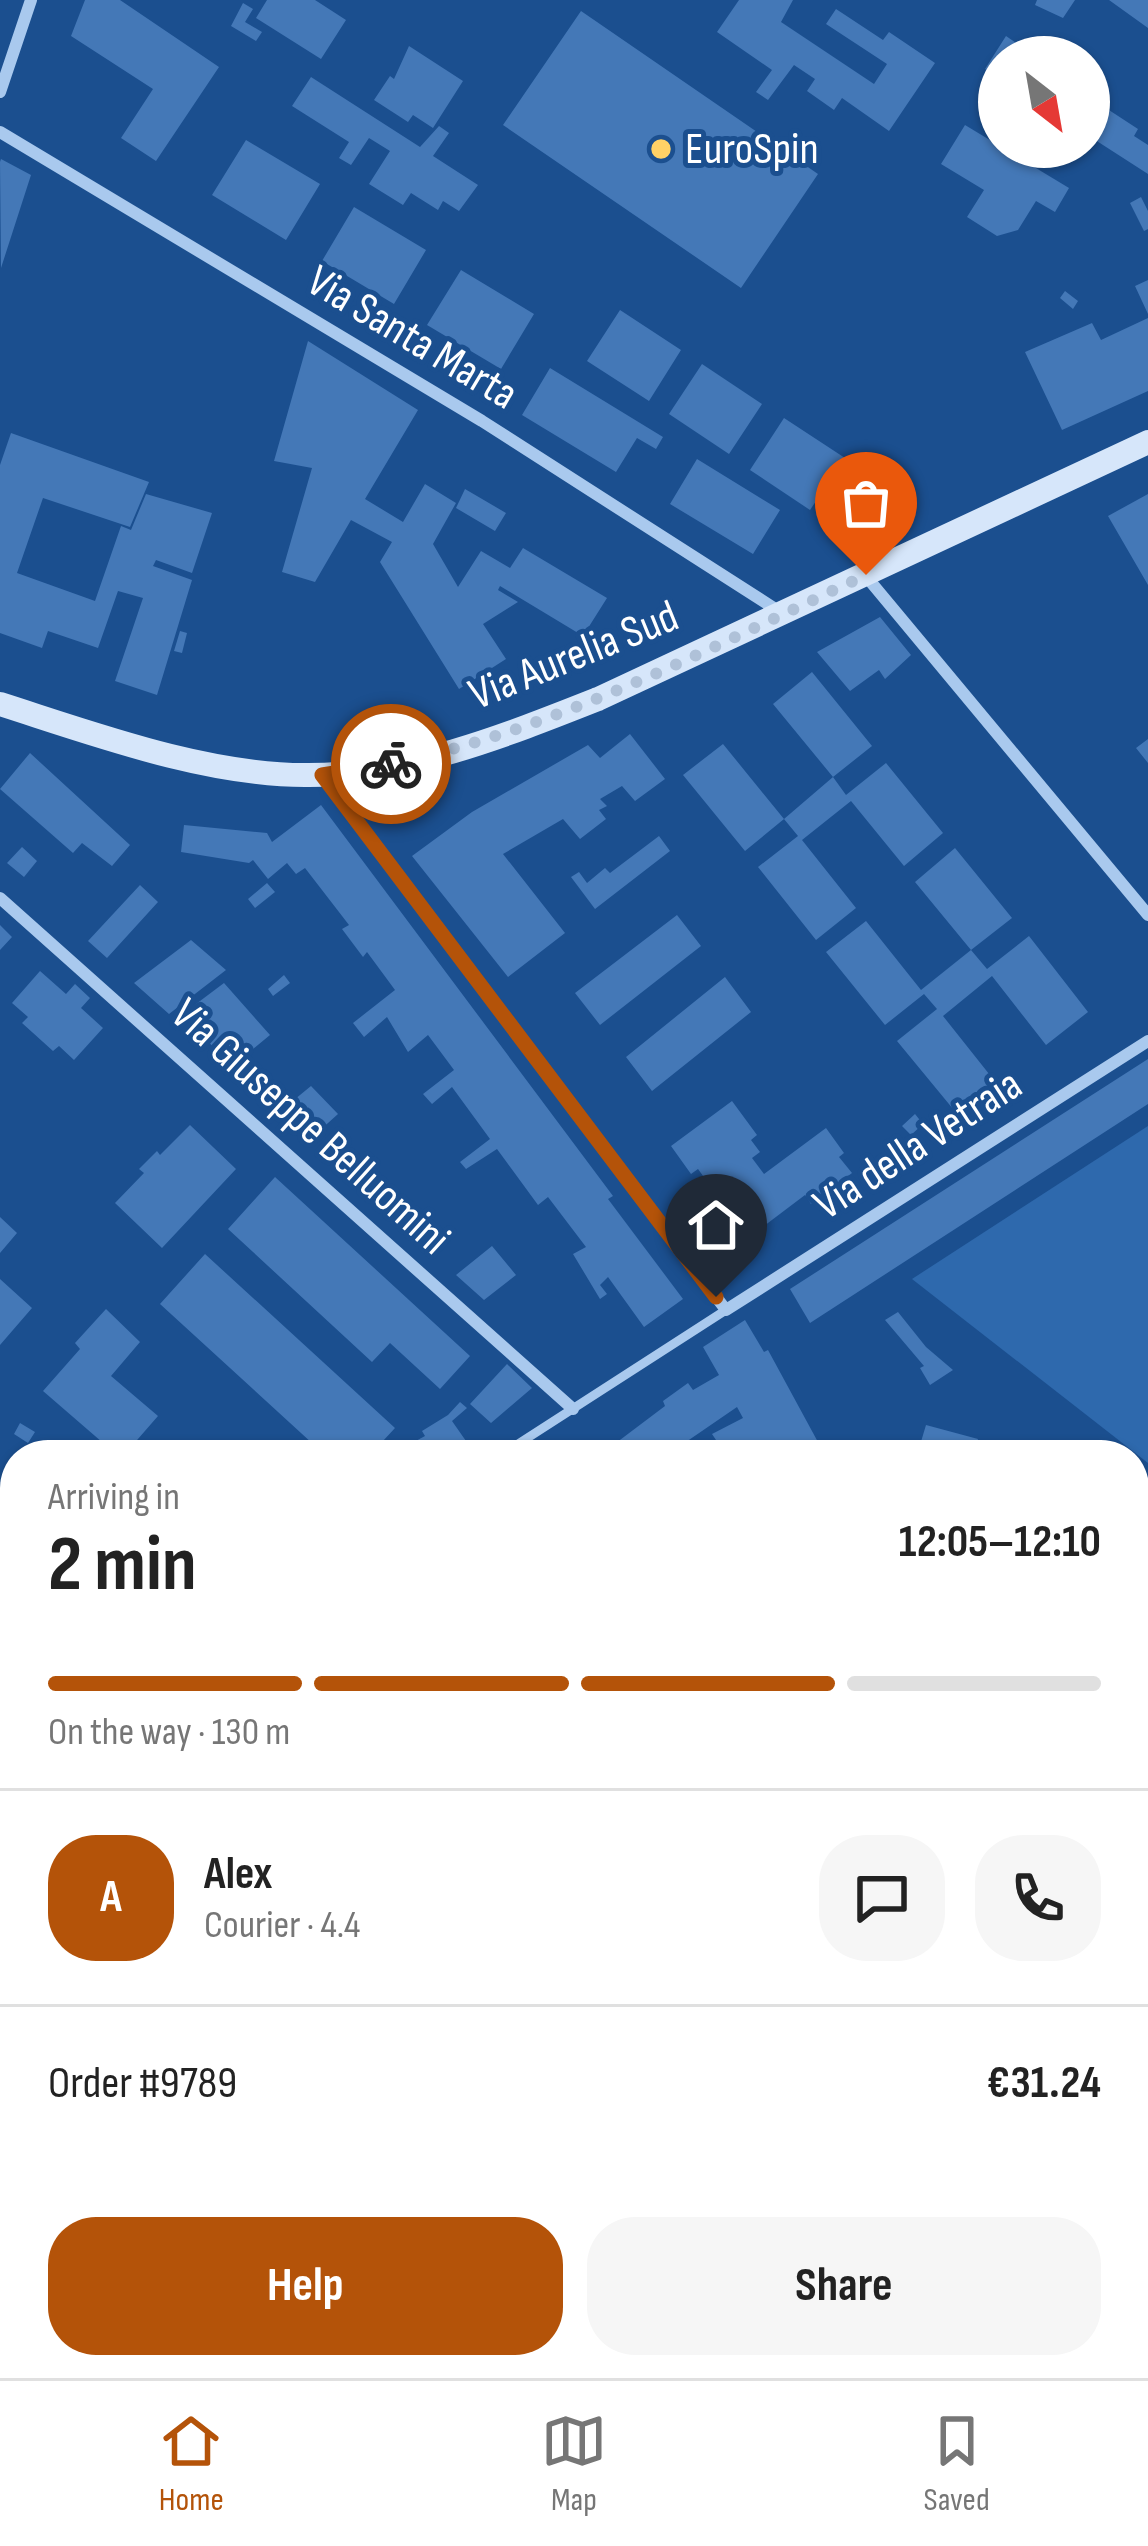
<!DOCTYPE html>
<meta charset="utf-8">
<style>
body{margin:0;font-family:"Sofia Sans Condensed",sans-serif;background:#f6f6f6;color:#222;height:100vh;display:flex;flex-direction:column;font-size:45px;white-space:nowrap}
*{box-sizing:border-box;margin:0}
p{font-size:39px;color:#767676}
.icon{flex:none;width:66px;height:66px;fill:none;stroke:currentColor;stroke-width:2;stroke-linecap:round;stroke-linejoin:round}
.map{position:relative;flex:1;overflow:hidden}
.drawer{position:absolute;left:0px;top:1440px;width:1149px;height:939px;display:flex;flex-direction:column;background:#fff;border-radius:48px 48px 0 0;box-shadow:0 3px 9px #0004}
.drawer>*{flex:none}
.needle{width:78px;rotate:149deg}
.buttons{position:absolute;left:978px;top:36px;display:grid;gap:24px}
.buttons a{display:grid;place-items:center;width:132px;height:132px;border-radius:50%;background:#fff;box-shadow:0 3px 9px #0004;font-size:60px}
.pin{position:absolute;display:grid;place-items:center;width:102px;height:102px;color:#fff;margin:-123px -51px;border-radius:50% 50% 50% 0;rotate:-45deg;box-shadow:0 0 12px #0007}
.pin .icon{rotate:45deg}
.courier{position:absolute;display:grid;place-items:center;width:120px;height:120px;margin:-60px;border:9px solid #b45309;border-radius:50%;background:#fff;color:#222;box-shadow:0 3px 15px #0007}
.head em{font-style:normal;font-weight:700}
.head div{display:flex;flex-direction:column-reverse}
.head{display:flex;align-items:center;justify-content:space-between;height:204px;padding:0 48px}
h1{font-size:78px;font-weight:700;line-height:90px}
.bar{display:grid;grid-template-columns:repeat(4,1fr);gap:18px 12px;align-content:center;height:144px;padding:0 48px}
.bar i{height:15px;border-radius:9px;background:#e0e0e0}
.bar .on{background:#b45309}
.bar p{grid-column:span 4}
.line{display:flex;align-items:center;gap:30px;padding:0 48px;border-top:3px solid #e0e0e0}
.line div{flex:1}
.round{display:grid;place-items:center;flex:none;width:126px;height:126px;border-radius:48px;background:#f6f6f6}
.cta{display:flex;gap:24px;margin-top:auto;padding:24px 48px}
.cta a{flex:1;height:138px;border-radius:48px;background:#b45309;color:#fff;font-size:48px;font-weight:700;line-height:138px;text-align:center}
.cta a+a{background:#f6f6f6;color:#222}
.tabs{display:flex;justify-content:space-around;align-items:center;height:168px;border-top:3px solid #e0e0e0;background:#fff;font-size:33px;color:#767676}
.tabs a{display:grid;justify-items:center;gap:6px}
.tabs .on{color:#b45309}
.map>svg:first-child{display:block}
.green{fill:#2e69ad}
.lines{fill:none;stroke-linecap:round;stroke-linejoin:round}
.canal{stroke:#3c6290;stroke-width:39}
.river{stroke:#3c6290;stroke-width:66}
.building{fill:#4478b7}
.service{stroke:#a9c9ee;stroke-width:9}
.minor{stroke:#a9c9ee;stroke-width:12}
.secondary{stroke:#d6e6fa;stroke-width:24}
.done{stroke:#afc1d8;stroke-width:12;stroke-dasharray:0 21.6}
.route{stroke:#b45309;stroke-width:15}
.poi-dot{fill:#ffd166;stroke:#1b4f8f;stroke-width:4.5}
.labels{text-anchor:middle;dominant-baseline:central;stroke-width:10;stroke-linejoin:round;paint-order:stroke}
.poi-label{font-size:45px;fill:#fff;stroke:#1b4f8f;text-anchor:start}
.street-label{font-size:45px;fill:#fff;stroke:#1b4f8f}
</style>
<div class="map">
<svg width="1148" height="2378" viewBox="0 0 1148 2378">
<rect width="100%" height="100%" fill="#1b4f8f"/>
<path class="green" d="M1148,1126v337l-236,-184z"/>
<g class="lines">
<path class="canal" d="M1134,2215l14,-5
M1134,2292l14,-6
M841,2378l10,-14
M966,2378l20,-14"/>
<path class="river" d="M1134,2266l14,-5
M898,2378l13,-14"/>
</g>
<path class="building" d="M85,0h35l99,67 -63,94 -35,-23 32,-49 -82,-53z
M267,0h48l31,20 -25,39 -65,-41z
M739,0h54l-12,22 93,62 13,-20 -61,-40 10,-15 47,31 6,-8 46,31 -46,68 -47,-33 -8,12 -27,-19 8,-12 -21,-14 -26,35 -12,-8 16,-22 -55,-38z
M1037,0h38l-12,18 -28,-13z
M1109,0h39v28z
M243,3l10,6 -8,13 17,10 -6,9 -25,-15z
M581,11l237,163 -77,114 -238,-163z
M1006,36l22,15 -5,6h-24v21l-14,-9z
M1047,45l19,12h-27z
M409,46l54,35 -30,47 -20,-13 -5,7 -34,-22 16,-24 4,3z
M1089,72l12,7 -12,18 49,32 -4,7 14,9v29l-59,-38z
M311,77l109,70 19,-21 10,7 -16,23 45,29 -19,26 -16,-10 -5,9 -27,-17 -8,12 -34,-21 21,-33 -21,-13 -18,27 -12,-7 10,-16 -57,-36z
M965,125l104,63 -14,24 -19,-11 -18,29 -21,6 -30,-19 17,-27 -43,-26z
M246,140l74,44 -34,56 -74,-45z
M1,159l30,16 -30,93 -1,-106z
M1141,197l7,14v18l-4,2 -14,-28z
M354,207l72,43 -32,54 -72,-43z
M461,270l73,44 -33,55 -74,-44z
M1148,280v34l-13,-28z
M1065,291l13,10 -5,8 -13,-11z
M620,310l61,40 -32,51 -62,-40z
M1148,318v73l-86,39 -37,-78 67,-29 9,17z
M308,341l110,69 -53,89 38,23 22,-38 31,19 -23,41 25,43 23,-36 29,17 13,-20 84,50 -24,38 -83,-50 -2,4 20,12 -35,22 23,35 -47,30 -79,-127 12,-20 -41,-22 -36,62 -33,-10 30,-104 -38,-7z
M702,364l60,40 -33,50 -60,-40z
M550,368l113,69 -7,12 -19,-11 -21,34 -94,-57z
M784,418l61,40 -35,52 -60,-40z
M11,433l138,49 -19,45 -87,-29 -26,75 78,28 26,-75 10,4 15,-36 66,19 -20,60 -36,-13 -3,6 39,14 -35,115 -42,-14 28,-83 -25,-7 -20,57 -50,-17 -6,17 -42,-15v-168z
M697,459l83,51 -27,44 -83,-50z
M465,489l41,24 -11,18 -39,-23z
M1148,494v91l-40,-69z
M880,617l31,38 -26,24 -6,-9 -29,21 -33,-39z
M180,631l7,2 -5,20 -8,-2z
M812,672l60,74 -39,31 -60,-73z
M630,734l35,45 -30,22 -13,-15 -22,13 7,7 -8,4 7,9 -26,20 -17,-20 -60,35 62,79 -57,44 -96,-121 60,-44 116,-67 12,13z
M1148,739v24l-12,-15z
M723,744l61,75 -39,32 -62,-76z
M30,753l100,92 -18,21 -30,-23 -9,10 -73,-64z
M886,763l57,70 -39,33 -53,-65 -49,39 54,68 -40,32 -58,-73 40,-31 -14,-17 49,-42 13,18z
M321,805l292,391 -5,3 75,100 -39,28 -36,-50 -8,8 7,9 -7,5 -27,-45 13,-7 -38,-50 -10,8 -41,-56 -31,20 -6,-7 30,-23 -38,-52 -20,17 -9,-10 31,-24 -26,-35 -20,17 -21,-35 -23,20 -11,-14 42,-33 -28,-38 -4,5 -21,-28 7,-4 -44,-57 -9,6 -9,-11 -19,16 -15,-19 -4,3 -68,-11 3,-27 83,8 5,9z
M659,836l11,15 -75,58 -24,-32 8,-5 8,11 18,-15 5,5z
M22,847l15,14 -13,16 -17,-14z
M955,848l57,70 -41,32 -56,-68z
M267,883l8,9 -20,16 -7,-9z
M140,885l18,17 -51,56 -19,-17z
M677,915l24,31 -101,79 -25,-32z
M866,921l55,69 50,-40 16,19 42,-33 59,76 -42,33 -54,-69 -49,40 54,68 -39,31 -61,-74 40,-32 -13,-15 -39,31 -59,-73z
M0,925l12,12 -12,13z
M191,940l35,30 -57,44 -35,-31z
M40,971l26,23 9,-10 15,14 -9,10 22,20 -29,32 -15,-14 -6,5 -31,-28 6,-6 -16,-14z
M284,975l6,8 -17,13 -5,-7z
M725,977l26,35 -99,79 -26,-34z
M224,983l46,52 -23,19 11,13 -16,14 -58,-68z
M1148,1059v45l-338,219 -20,-34z
M311,1086l27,28 -30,27 -30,-28z
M732,1101l25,34 -6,5 9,12 -8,6 12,16 62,-46 18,25 -5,4 13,16 -41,31 -6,-9 -61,46 -24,-32 10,-8 -8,-12 -6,5 -18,-25 -7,5 -20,-28z
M915,1114l8,10 -12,11 -9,-9z
M190,1125l46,44 -74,79 -47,-45 29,-30 -5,-4 18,-18 3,4z
M275,1177l195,179 -30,33 -50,-46 -18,19 -144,-133z
M399,1193l11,14 -14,13 -15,-13z
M0,1217l17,16 -17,20z
M492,1246l24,29 -32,25 -28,-25z
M205,1254l190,174 -25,27h-45l-165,-151z
M0,1279l32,29 -32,37z
M106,1309l34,33 -29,34 47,40 -34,39h-7l-74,-64 37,-42 -5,-6z
M898,1312l28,35 27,23 -23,15 -10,-17 4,-2 -39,-46z
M745,1320l19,32 4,-2 57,105h-118l13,-9 -8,-12 31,-16 -6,-11 -70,48h-67l65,-49 -2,-5 25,-18 5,7 26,-15 -16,-28z
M507,1364l25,24 -41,35 -21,-19z
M460,1402l7,6 -15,13 14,20 -24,14h-52l35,-19 -3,-5 26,-16z
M20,1423l15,9 -7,11 -14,-9z
M926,1425l52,14 -2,7 17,9h-76z
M15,1834v84l-15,9v-84z
M42,2364h40l21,14h-70z
M96,2364h217l-10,14h-187z"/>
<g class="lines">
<path class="service" d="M501,1455l225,-145
M0,1774l15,-9"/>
<path class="minor" d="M0,92l31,-92
M0,132l482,289 298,191
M865,575l283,340
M323,776l403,534 422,-269
M0,898l573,511
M0,2110l15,10
M374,2364l17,14"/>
<path class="secondary" d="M0,704c94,30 205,71 305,71 99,1 202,-40 293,-76l550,-257"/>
</g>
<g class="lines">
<path class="done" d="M391,764c167,-35 321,-117 475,-189"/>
<path class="route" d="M391,764l-69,11 394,522"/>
</g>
<circle class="poi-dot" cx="661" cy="149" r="12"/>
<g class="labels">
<g class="poi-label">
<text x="685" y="149">EuroSpin</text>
</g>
<g class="street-label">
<text transform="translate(412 338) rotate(31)">Via Santa Marta</text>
<text transform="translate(574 656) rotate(-22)">Via Aurelia Sud</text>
<text transform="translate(310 1127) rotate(42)">Via Giuseppe Belluomini</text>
<text transform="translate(918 1145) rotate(-33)">Via della Vetraia</text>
</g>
</g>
</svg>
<div class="buttons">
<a><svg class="needle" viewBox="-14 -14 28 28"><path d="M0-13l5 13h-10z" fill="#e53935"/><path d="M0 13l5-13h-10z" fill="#767676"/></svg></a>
</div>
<div class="pin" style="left:866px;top:575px;background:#ea580c"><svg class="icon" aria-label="bag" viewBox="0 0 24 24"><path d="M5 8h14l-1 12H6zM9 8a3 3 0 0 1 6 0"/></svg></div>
<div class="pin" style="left:716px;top:1297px;background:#1f2937"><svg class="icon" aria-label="home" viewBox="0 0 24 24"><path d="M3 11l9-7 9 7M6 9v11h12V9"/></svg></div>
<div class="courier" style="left:391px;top:764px"><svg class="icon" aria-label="bike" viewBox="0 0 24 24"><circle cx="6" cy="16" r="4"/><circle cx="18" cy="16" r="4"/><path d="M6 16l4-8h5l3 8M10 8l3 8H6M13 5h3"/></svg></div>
<section class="drawer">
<div class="head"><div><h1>2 min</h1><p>Arriving in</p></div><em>12:05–12:10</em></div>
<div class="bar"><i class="on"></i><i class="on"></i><i class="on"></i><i></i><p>On the way · 130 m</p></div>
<div class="line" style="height:216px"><b class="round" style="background:#b45309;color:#fff">A</b><div><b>Alex</b><p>Courier · 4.4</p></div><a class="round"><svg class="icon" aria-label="chat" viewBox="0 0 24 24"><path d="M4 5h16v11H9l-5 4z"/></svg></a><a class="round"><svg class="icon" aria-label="phone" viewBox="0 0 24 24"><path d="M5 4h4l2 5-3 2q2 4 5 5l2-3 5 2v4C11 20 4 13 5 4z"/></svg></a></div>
<div class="line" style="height:156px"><div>Order #9789</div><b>€31.24</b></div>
<div class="cta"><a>Help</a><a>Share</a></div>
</section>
</div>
<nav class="tabs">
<a class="on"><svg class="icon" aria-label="home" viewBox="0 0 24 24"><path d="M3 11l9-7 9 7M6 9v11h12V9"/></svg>Home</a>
<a><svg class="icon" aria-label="map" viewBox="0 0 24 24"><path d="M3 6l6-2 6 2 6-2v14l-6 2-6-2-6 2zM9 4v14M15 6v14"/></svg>Map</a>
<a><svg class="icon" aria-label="saved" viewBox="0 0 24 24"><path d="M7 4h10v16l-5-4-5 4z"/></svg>Saved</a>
</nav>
